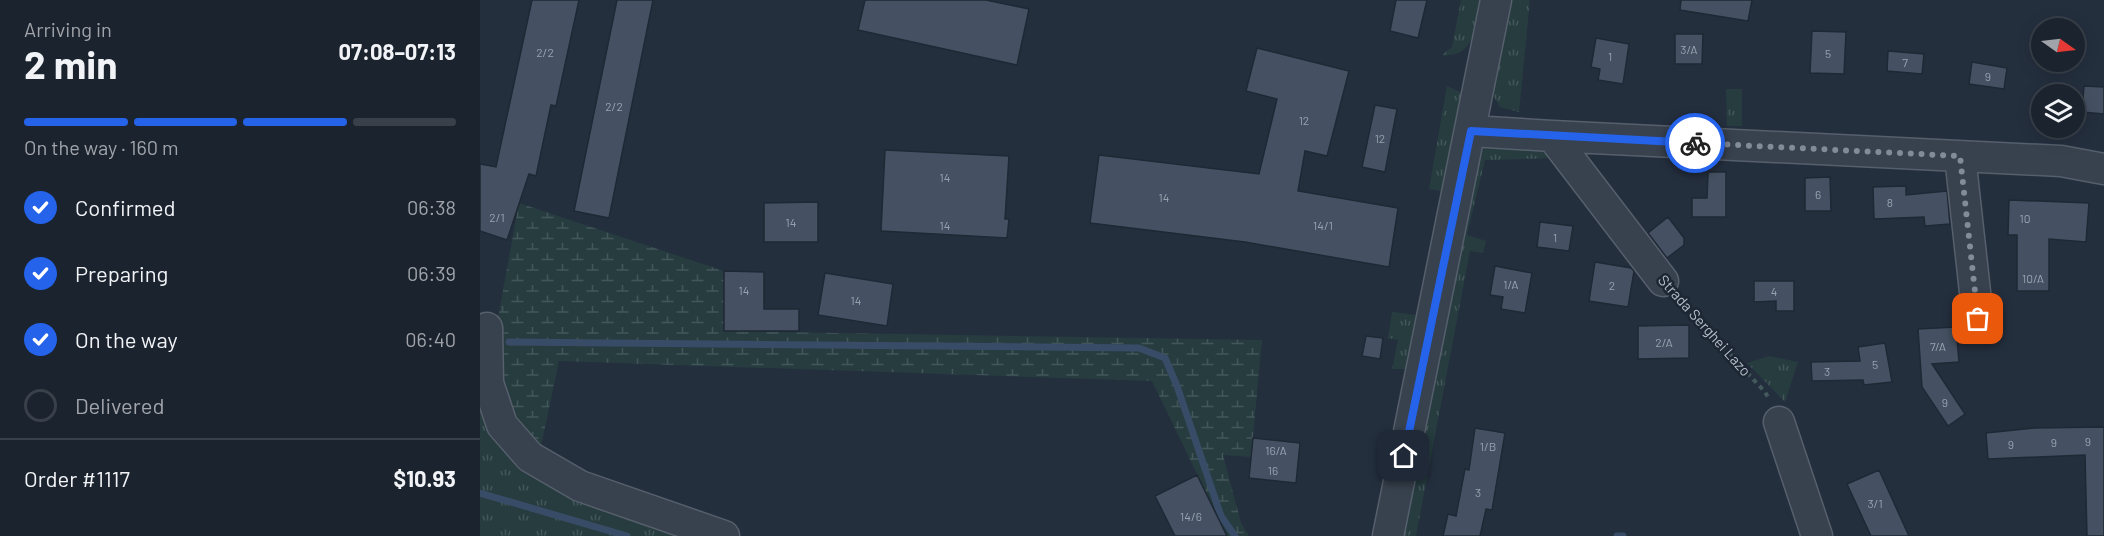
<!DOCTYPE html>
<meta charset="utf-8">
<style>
body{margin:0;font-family:Barlow,sans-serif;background:#282f3a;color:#f1f3f6;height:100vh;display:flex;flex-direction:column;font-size:22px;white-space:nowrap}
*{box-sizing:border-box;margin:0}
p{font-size:20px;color:#a0a4aa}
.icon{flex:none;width:33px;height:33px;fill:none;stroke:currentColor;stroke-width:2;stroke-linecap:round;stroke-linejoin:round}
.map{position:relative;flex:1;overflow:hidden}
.drawer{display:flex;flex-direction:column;background:#1b232e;width:480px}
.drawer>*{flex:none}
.needle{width:39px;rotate:104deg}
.buttons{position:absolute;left:1551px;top:18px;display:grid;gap:12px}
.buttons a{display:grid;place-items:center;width:54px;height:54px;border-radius:50%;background:#1b232e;box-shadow:0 3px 15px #0003,0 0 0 2px #39404a;font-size:30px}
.pin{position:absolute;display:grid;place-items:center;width:51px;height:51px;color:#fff;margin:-26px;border-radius:12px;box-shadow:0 3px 9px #0006}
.courier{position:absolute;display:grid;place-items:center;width:60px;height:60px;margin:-30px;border:4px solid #2563eb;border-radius:50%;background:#fff;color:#222;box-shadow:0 2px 8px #0007}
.head em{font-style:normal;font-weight:700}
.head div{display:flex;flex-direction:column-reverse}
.head{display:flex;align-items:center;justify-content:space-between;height:102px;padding:0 24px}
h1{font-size:39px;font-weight:700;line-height:45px}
.bar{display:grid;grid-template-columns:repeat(4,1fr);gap:9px 6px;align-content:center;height:72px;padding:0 24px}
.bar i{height:8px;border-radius:4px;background:#39404a}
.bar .current{background:#2563eb}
.bar p{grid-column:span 4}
.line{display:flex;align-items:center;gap:15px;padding:0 24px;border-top:2px solid #39404a}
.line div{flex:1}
ol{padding:0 24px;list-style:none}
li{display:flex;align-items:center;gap:18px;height:66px}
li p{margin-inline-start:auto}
li .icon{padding:6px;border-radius:50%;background:#2563eb;color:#fff;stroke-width:4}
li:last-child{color:#a0a4aa}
li i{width:33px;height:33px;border:3px solid #39404a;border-radius:50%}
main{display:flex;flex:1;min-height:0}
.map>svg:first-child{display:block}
.grass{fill:url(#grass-tufts)}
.wetland{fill:url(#wetland-marsh)}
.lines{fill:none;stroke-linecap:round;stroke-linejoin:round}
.stream{stroke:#394c67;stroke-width:7}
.building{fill:#455162;stroke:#1f2835;stroke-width:1.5}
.minor-casing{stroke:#565f6c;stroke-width:33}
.path{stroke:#44595c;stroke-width:4;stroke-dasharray:4.5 4.5;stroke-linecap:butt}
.minor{stroke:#38414e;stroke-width:30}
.done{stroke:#828b98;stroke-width:6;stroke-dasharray:0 10.8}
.route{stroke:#2563eb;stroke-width:8}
.labels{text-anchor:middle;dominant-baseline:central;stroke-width:5;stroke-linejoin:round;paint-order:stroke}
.number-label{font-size:12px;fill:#98a1af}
.street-label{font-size:15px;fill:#b4bcc9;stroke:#1d2633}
</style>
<main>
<section class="drawer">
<div class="head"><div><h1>2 min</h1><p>Arriving in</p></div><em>07:08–07:13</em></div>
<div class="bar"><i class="current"></i><i class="current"></i><i class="current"></i><i></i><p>On the way · 160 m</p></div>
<ol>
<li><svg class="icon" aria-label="check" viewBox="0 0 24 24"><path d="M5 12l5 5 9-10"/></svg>Confirmed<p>06:38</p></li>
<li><svg class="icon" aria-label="check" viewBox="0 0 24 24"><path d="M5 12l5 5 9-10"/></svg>Preparing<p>06:39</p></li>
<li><svg class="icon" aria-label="check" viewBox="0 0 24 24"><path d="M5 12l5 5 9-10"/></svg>On the way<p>06:40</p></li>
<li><i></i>Delivered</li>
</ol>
<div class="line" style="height:78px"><div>Order #1117</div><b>$10.93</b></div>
</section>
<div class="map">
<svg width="1624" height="536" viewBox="0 0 1624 536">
<defs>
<pattern id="grass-tufts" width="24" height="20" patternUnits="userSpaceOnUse" patternTransform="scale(1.5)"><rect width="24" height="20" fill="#263c3f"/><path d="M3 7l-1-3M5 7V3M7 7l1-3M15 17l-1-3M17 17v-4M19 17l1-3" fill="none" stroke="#435659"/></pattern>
<pattern id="wetland-marsh" width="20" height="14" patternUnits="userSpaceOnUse" patternTransform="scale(1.5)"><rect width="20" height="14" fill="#263c3f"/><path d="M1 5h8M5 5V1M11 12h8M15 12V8" fill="none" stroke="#435659"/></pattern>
</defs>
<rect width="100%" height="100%" fill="#242f3e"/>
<path class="grass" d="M981,0h19c-5,25 -4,58 -38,55l10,-8z
M1025,0h25l-11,112 -19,-5 -10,-17z
M967,86l17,8 -18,98 -17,-3z
M1246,89h16v37h-15z
M1012,143l61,5 5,10 -73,2 -18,75 19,6 -3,12 -13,-2 -54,285h-16l78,-382z
M912,312l25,3 -12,54h-13l6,-29 -10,-2z
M1289,356l29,6 -13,40 -38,-39z
M0,389l14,43 183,98 -2,6h-195z"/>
<path class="wetland" d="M39,203l205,68v60l538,9 -11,117 -28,-2 18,68 8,13h-22l-75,-155 -593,-20 -19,90 -28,-29 -16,-51v-42z"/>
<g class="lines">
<path class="stream" d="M29,342l630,6 26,10 12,28 44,130 14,20
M0,493l147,43
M1137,536h6"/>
</g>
<path class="building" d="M52,0h47l-23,106 -5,-1 -15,71 -7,-2 -22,66 -27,-9v-67l16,3z
M137,0h36l-44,218 -35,-7z
M385,0h121l43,9 -12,56 -159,-35z
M916,0h31l-9,38 -28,-7z
M1201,0h71l-4,21 -68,-11z
M1332,31l34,1 -2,42 -34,-1z
M1195,34h28l-1,30h-27z
M1116,38l33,6 -6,40 -25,-4 2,-11 -9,-2z
M777,48l92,23 -22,85 -22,-5 -7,40 100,17 -9,59 -144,-25 -155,-19 9,-68 160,19 18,-75 -31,-8z
M1408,51l36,3 -2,20 -35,-3z
M1492,62l35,6 -3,21 -35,-5z
M1604,86l20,1v27l-22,-2z
M895,105l22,4 -12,63 -23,-5z
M405,150l124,6 -4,63h4l-2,19 -126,-7z
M1228,172h18v45h-34v-19h15z
M1350,177l1,34h-26v-33z
M1426,186v9l41,-4 3,33 -25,2 -1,-9 -50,2 -1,-32z
M1529,200l80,3 -3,39 -37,-3v52h-32v-56h-9z
M338,202v40h-54v-39z
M1188,217l16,21v7l-17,13 -19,-25z
M1060,222l33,4 -4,25 -32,-4z
M1115,262l36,6 3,3 -6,36 -39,-6z
M1015,266l37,7 -7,40 -24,-4 2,-12 -13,-2z
M244,271l40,1v37h35v22h-75z
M345,273l68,11 -6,42 -69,-11z
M1274,281h40v30h-18v-10l-22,1z
M1209,325v33l-51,1v-33z
M1476,327l3,35 -27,2 33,50 -17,12 -26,-39 -4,-58z
M886,336l17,2 -3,21 -18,-3z
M1405,343l7,39 -28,3 -1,-5 -51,1 -1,-19 49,-1 -2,-14z
M1624,427v109h-17l-2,-81 -97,4 -2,-26 49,-5z
M995,428l30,5 -13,77 -6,-1 -6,27h-37l5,-22 8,2 9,-47 4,1z
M773,438l47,5 -4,40 -47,-5z
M1399,470l30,66h-38l-24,-52z
M717,475l30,61h-52l-20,-40z"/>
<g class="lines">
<defs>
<path id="minor" d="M991,131l81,5 509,25 43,8
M1072,136l111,145
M1480,156l18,163
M7,328l1,55 14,42 28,32 50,29 144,50
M1299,422l38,114
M908,536l108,-536"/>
</defs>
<use href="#minor" class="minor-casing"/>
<path class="path" d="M1200,300l85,92 4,7"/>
<use href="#minor" class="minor"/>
</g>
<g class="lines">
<path class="done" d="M1215,143l265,13 18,163"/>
<path class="route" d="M924,456l67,-325 224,12"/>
</g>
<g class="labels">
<g class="number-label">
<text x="1209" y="49">3/A</text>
<text x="65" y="52">2/2</text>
<text x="1348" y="53">5</text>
<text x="1130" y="56">1</text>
<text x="1425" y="62">7</text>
<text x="1508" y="76">9</text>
<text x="134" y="106">2/2</text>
<text x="824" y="120">12</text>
<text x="900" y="138">12</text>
<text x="465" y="177">14</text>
<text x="1338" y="194">6</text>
<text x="684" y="197">14</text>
<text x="1410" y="202">8</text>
<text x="17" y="217">2/1</text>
<text x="1545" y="218">10</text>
<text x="311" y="222">14</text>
<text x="465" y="225">14</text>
<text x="843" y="225">14/1</text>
<text x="1075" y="237">1</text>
<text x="1553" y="278">10/A</text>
<text x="1031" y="284">1/A</text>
<text x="1132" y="285">2</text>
<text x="264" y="290">14</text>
<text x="1294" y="291">4</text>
<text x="376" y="300">14</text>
<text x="1184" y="342">2/A</text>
<text x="1458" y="346">7/A</text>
<text x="1395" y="364">5</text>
<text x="1347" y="371">3</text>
<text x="1465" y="402">9</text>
<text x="1608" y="441">9</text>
<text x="1574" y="442">9</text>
<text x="1531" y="444">9</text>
<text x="1008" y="446">1/B</text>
<text x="796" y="450">16/A</text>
<text x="793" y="470">16</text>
<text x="998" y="492">3</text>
<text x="1395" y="503">3/1</text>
<text x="711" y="516">14/6</text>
</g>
<g class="street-label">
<text transform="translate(1225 325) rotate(48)">Strada Serghei Lazo</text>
</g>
</g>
</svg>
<div class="buttons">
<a><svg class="needle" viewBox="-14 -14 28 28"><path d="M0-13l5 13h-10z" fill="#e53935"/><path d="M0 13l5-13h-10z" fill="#a0a4aa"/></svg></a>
<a><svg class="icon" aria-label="layers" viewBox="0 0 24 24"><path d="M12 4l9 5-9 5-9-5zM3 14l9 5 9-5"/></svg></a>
</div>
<div class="pin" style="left:1498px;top:319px;background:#ea580c"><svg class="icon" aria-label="bag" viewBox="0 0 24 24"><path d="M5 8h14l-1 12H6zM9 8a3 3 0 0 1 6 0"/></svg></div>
<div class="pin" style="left:924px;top:456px;background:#1f2937"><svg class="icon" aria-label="home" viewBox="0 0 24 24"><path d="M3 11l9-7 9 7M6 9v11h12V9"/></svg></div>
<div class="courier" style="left:1215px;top:143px"><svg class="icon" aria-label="bike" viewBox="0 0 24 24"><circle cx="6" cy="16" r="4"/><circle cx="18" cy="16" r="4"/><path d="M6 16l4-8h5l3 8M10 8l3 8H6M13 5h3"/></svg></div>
</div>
</main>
